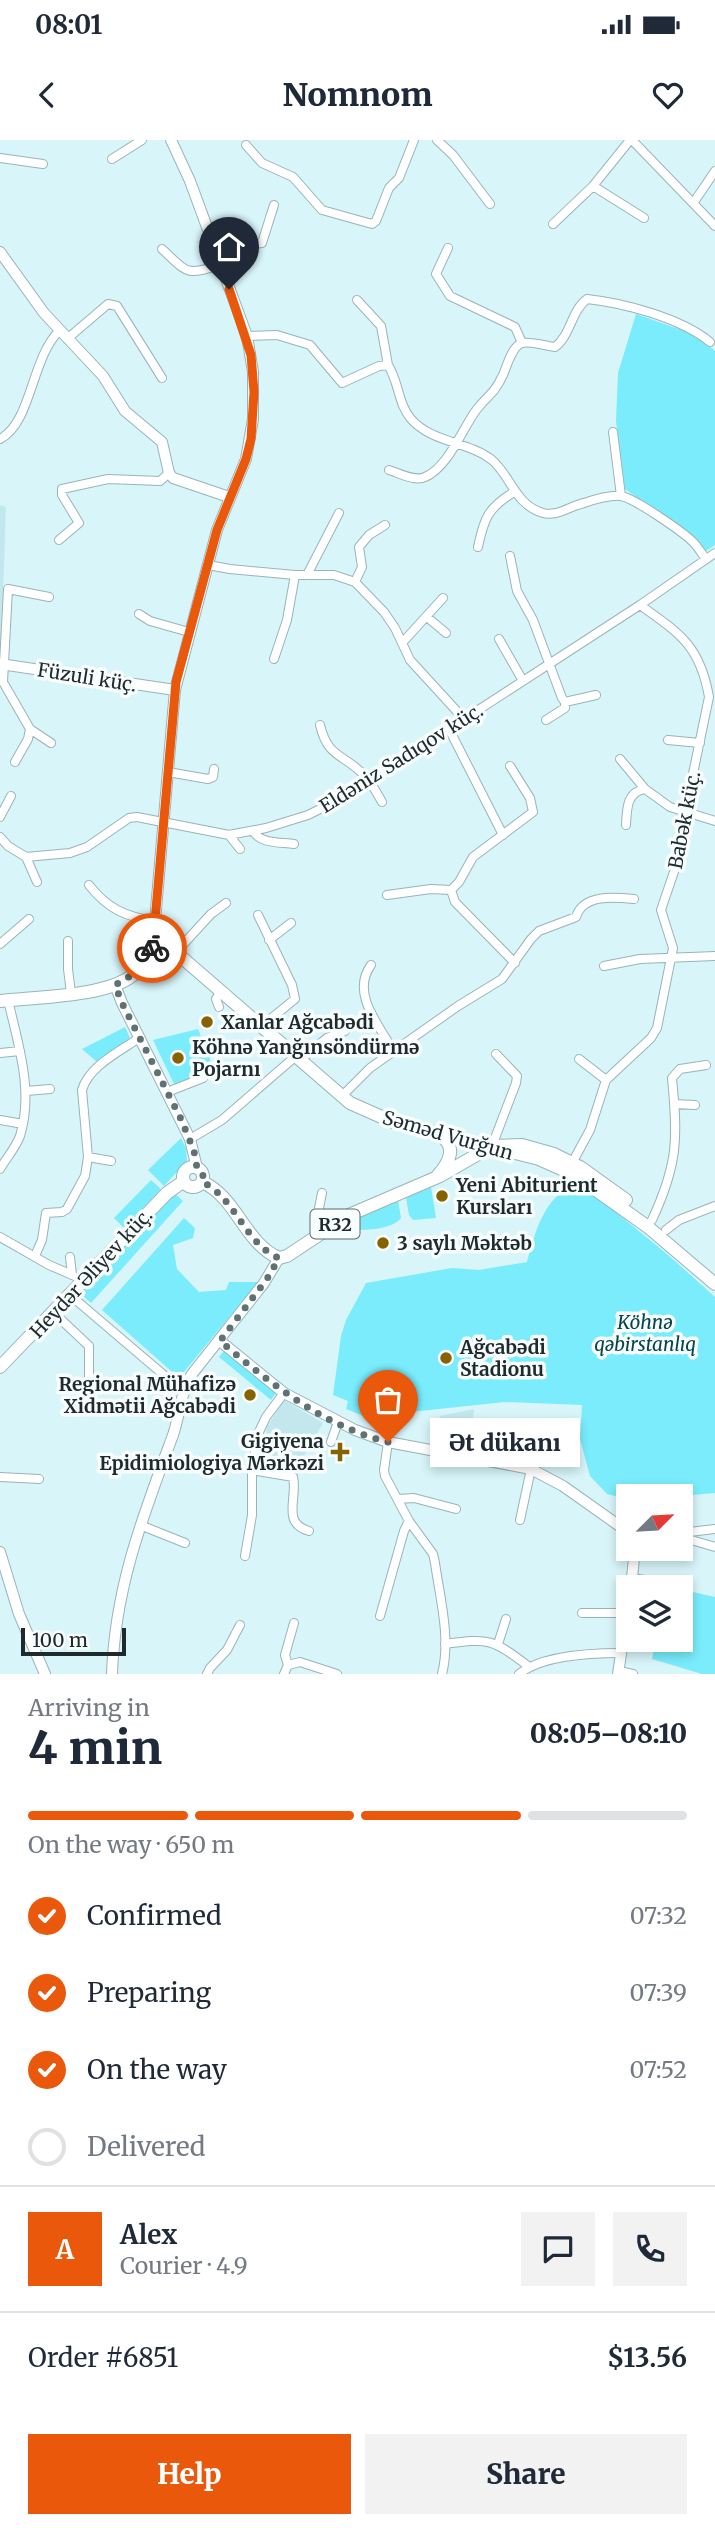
<!DOCTYPE html>
<meta charset="utf-8">
<style>
body{margin:0;font-family:Merriweather,serif;background:#f2f2f3;color:#1f2937;height:100vh;display:flex;flex-direction:column;font-size:26px;white-space:nowrap}
*{box-sizing:border-box;margin:0}
p{font-size:23px;color:#747a83}
.icon{flex:none;width:38px;height:38px;fill:none;stroke:currentColor;stroke-width:2;stroke-linecap:round;stroke-linejoin:round}
.map{position:relative;height:1534px;overflow:hidden}
.side{display:flex;flex-direction:column;background:#fff;flex:1}
.side>*{flex:none}
.needle{width:46px;rotate:66deg}
.buttons{position:absolute;left:616px;top:1344px;display:grid;gap:14px}
.buttons a{display:grid;place-items:center;width:77px;height:77px;border-radius:0px;background:#fff;box-shadow:0 4px 10px #0003;font-size:35px}
.scale{position:absolute;left:21px;bottom:18px;width:105px;box-sizing:border-box;padding-left:7px;border:4px solid #1f2a2c;border-top:0;font-size:19px;line-height:24px;white-space:nowrap;color:#1f2a2c;-webkit-text-stroke:5px #f8fdfe;paint-order:stroke}
.pin{position:absolute;display:grid;place-items:center;width:60px;height:60px;color:#fff;margin:-72px -30px;border-radius:50% 50% 50% 0;rotate:-45deg;box-shadow:0 0 7px #0007}
.pin .icon{rotate:45deg}
.courier{position:absolute;display:grid;place-items:center;width:70px;height:70px;margin:-35px;border:5px solid #ea580c;border-radius:50%;background:#fff;color:#222;box-shadow:0 2px 9px #0007}
.bubble{position:absolute;height:49px;border-radius:0px;background:#fff;box-shadow:0 4px 10px #0003;font-size:23px;font-weight:800;line-height:49px;text-align:center}
.head em{font-style:normal;font-weight:800}
.head div{display:flex;flex-direction:column-reverse}
.head{display:flex;align-items:center;justify-content:space-between;height:119px;padding:0 28px}
h1{font-size:46px;font-weight:800;line-height:52px}
.bar{display:grid;grid-template-columns:repeat(4,1fr);gap:10px 7px;align-content:center;height:84px;padding:0 28px}
.bar i{height:9px;border-radius:5px;background:#e0e1e3}
.bar .on{background:#ea580c}
.bar p{grid-column:span 4}
.line{display:flex;align-items:center;gap:18px;padding:0 28px;border-top:2px solid #e0e1e3}
.line div{flex:1}
.round{display:grid;place-items:center;flex:none;width:74px;height:74px;border-radius:0px;background:#f2f2f3}
ol{padding:0 28px;list-style:none}
li{display:flex;align-items:center;gap:21px;height:77px}
li p{margin-inline-start:auto}
li .icon{padding:7px;border-radius:50%;background:#ea580c;color:#fff;stroke-width:4}
li:last-child{color:#747a83}
li i{width:38px;height:38px;border:4px solid #e0e1e3;border-radius:50%}
.cta{display:flex;gap:14px;margin-top:auto;padding:14px 28px}
.cta a{flex:1;height:80px;border-radius:0px;background:#ea580c;color:#fff;font-size:28px;font-weight:800;line-height:80px;text-align:center}
.cta a+a{background:#f2f2f3;color:#1f2937}
.status{display:flex;justify-content:space-between;align-items:center;height:49px;padding:0 35px;background:#fff;direction:ltr}
.status svg{height:19px;fill:currentColor}
header{display:flex;justify-content:space-between;align-items:center;height:91px;padding:0 28px;background:#fff;font-size:32px;font-weight:800}
.map>svg:first-child{display:block}
.built{fill:#c2e8ee}
.green{fill:#7aecfc}
.lines{fill:none;stroke-linecap:round;stroke-linejoin:round}
.street-casing{stroke:#98b4b9;stroke-width:10}
.secondary-casing{stroke:#98b4b9;stroke-width:12}
.primary-casing{stroke:#98b4b9;stroke-width:14}
.street{stroke:#fff;stroke-width:8}
.secondary{stroke:#fff;stroke-width:10}
.primary{stroke:#fff;stroke-width:12}
.done{stroke:#607174;stroke-width:7;stroke-dasharray:0 12.6}
.route{stroke:#ea580c;stroke-width:9}
.poi-dot{fill:#856400;stroke:#f8fdfe;stroke-width:2.5}
.labels{text-anchor:middle;dominant-baseline:central;stroke-width:7;stroke-linejoin:round;paint-order:stroke}
.shield{fill:#f8fdfe;stroke:#60696b;stroke-width:2}
.shield-label{font-size:18px;font-weight:bold;fill:#1f2a2c}
.street-label{font-size:19px;fill:#1f2a2c;stroke:#f8fdfe}
.poi-label{font-size:19px;font-weight:bold;fill:#1f2a2c;stroke:#f8fdfe;text-anchor:start}
.park-label{font-size:19px;font-style:italic;fill:#07454c;stroke:#f8fdfe}
</style>
<div class="status"><b>08:01</b><svg viewBox="0 0 49 12"><path d="M0 12V9h3v3zM5 12V6h3v6zM10 12V3h3v9zM15 12V0h3v12zM26 1h20v11H26zM47 4h2v5h-2z"/></svg></div>
<header><svg class="icon" aria-label="back" viewBox="0 0 24 24"><path d="M15 5l-7 7 7 7"/></svg>Nomnom<svg class="icon" aria-label="heart" viewBox="0 0 24 24"><path d="M12 20l-8-8c-3-5 5-10 8-4 3-6 11-1 8 4z"/></svg></header>
<div class="map">
<svg width="715" height="1534" viewBox="0 0 715 1534">
<rect width="100%" height="100%" fill="#d8f5fa"/>
<path class="built" d="M0,365l6,2 -5,148h-1z
M284,1260l39,23 -26,45 -36,-5 6,-36z
M474,1269l-4,40 -35,-7 5,-26z"/>
<path class="green" d="M636,174l60,21 19,16v194l-9,6 -16,-16 -65,-46 -9,-68 2,-48z
M125,887l5,11 -33,24 -15,-13z
M198,889l16,40 -39,17 -22,-46z
M181,998l5,10 1,13 -23,25 -16,-16z
M151,1040l10,9 -37,39 -10,-10z
M576,1045l9,2 82,67 48,43v196l-34,3h-53v3l-21,-5 -17,-18 -10,-37 2,-34 -77,-3 -104,11v6l-12,2 -1,5 -42,-17 2,-8 -15,-6 8,-59 5,-16 20,-37 86,-15 27,2 48,-8c8,-29 17,-67 49,-77z
M431,1047l5,31 -23,2 -4,-5 -3,-17z
M172,1051l11,10 -92,102 -11,-10z
M398,1060l3,18c-8,11 -35,13 -48,11l-6,-7z
M184,1078l11,10 -2,10 -20,7 4,24 22,23 27,-2 3,-8h29l-79,96 -77,-68z
M224,1211l52,42 -5,7 -52,-43z
M684,1450l31,7v77h-13l-50,-15 4,-19h25v-47z"/>
<g class="lines">
<defs>
<path id="street" d="M437,0l16,15 37,49
M632,0l83,86
M246,5l16,18 31,14 29,33 50,14 4,-3 13,-33 10,-10 15,-38
M0,18l43,6
M112,19l30,-19
M593,46l51,32
M694,62l21,-31
M553,84l40,-38 37,-46
M211,100l23,-2 19,6 9,-1 12,-38
M448,108l-12,26 14,22 65,31 7,16
M162,109c26,24 23,27 58,16
M357,160l24,26 7,39
M247,196l30,-1 33,10 32,38 37,-17 9,-1c11,17 10,39 23,54 21,24 57,22 81,41 19,16 23,45 51,53 14,4 27,-7 41,-10 9,-3 27,-8 37,-7 13,2 62,36 72,46 5,5 9,12 13,17
M67,199l41,-35 9,2 45,72
M613,292l8,64
M0,299c32,-17 31,-80 59,-108
M389,330c10,3 26,12 36,7 23,-9 38,-50 52,-68 12,-15 17,-15 26,-34 4,-9 9,-29 19,-32 9,-2 24,3 33,4 16,-12 16,-36 32,-48 37,4 94,19 123,43
M59,400l20,-17 -17,-28v-6l46,-10 52,2 9,-8
M478,407c6,-29 10,-39 36,-55
M510,416l7,35 16,29 29,78 3,4 31,-7
M208,425l22,4 65,6h39l21,7 29,30 11,16 15,32 54,59
M307,435l32,-62
M355,442l7,-15 -3,-20 10,-12 16,-10
M49,457l-41,-8 -5,93 27,47 21,14
M139,474l11,7 39,11
M427,477l19,16
M499,499l24,42
M402,503l41,-45
M274,519l13,-39 8,-45
M546,580l19,-12v-6
M320,585c8,33 22,28 43,49 8,7 13,18 19,28
M449,589l54,106
M668,600l32,3
M620,619l25,30
M15,622l13,-23 2,-10
M510,626l20,32 3,14 -60,45 -14,25 -8,8 4,12 60,61
M168,632l40,7 5,-2 1,-8
M0,677l11,-21
M626,685c1,-15 0,-33 19,-36l25,18 45,14
M253,691c8,13 26,11 41,13
M229,695l11,14
M0,697l8,9 18,11 44,-4 17,-6 42,-29 8,-1 92,18 37,-7 42,-13 28,-14 113,-72 191,-124 75,-52
M26,717l11,25
M89,745c18,23 36,32 66,36
M387,755l44,-6 20,1
M258,775l34,70 3,14 -33,27
M269,800l22,-17
M68,801v28l3,24
M0,804l29,-25
M177,811l34,-37 15,-11
M371,825c-21,29 9,61 23,87
M604,826l36,-7 75,-3
M219,867l-3,-8 5,-8
M0,913l20,-2
M579,919l27,21
M300,920l27,-22 18,-7
M26,951l24,-2
M167,952l36,-14
M341,957l29,-29 88,-62 44,-27 29,-40 8,-8 37,-14c7,-23 38,-20 58,-18
M674,964l21,1
M0,980l23,4
M190,999l32,-19 74,-64
M492,1006l24,-63 1,-7 -21,-22
M88,1017l23,4
M572,1023l18,-33 16,-50 45,-42 6,-10 16,-80 -12,-38 22,-65 3,-17 -1,-16 24,-115c-9,-52 -30,-64 -69,-92
M0,1029c6,-10 16,-22 20,-33 14,-45 -2,-92 -12,-136
M322,1053l-5,25 7,13
M652,1080c26,-56 26,-81 20,-142l8,-9 26,-4
M666,1090l13,-10 36,-14
M0,1097l49,28 35,15
M35,1116l7,-16 4,-27 16,-1 5,-3 18,-33 3,-19 -6,-67c7,-24 37,-38 57,-52
M70,1117l2,18
M70,1155l95,81 19,12
M54,1173l35,33v43
M331,1302l7,-20
M388,1302l-4,28 1,6 24,45 24,33 2,9c5,35 16,76 7,111
M252,1330l41,7c5,21 -12,46 16,54
M0,1337l39,2
M398,1359l16,-1 42,11
M520,1380l11,-51
M140,1385l45,18
M681,1393l34,-4
M681,1397l34,10
M245,1416l7,-41v-45l6,-36 8,-17 18,-24
M632,1438l18,3 15,6
M582,1473h46
M380,1476l24,-85 5,-10
M445,1504c45,-6 47,-5 83,22
M498,1504l8,-25
M288,1525l-3,-10 9,-32
M619,1531l14,3
M207,1534l3,-6 17,-18 13,-25
M284,1534l4,-9 12,-3 37,12
M519,1534c23,-19 73,-21 103,-21"/>
<path id="secondary" d="M0,112l44,61 59,63 22,35 37,31 7,31 4,5 56,19
M0,524l175,26
M159,802l-4,-21 20,-231 42,-160 29,-71 7,-40v-47l-6,-36 -57,-155 -19,-41
M115,845l7,18 68,136 7,29
M220,1201l64,52 71,37 33,12 143,27 32,17 65,46
M0,1412l19,62 26,60
M631,1447l4,-38
M112,1534c3,-87 31,-158 61,-239 7,-20 7,-42 19,-61l72,-91 15,-25
M618,1534l10,-67"/>
<path id="primary" d="M0,861c35,-4 106,-4 133,-26 9,-9 15,-21 22,-31l9,-2 186,161 43,19 146,37 36,16 73,52 67,57
M183 1037a10 10 0 1 1 20 0a10 10 0 1 1-20 0Z
M438,1035c12,-13 19,-29 2,-40
M202,1042c34,14 43,62 77,76l8,-2 62,-41 91,-39 52,-30 30,-1 32,9 26,13 46,33
M0,1227l167,-174 17,-12"/>
</defs>
<use href="#street" class="street-casing"/>
<use href="#secondary" class="secondary-casing"/>
<use href="#primary" class="primary-casing"/>
<use href="#street" class="street"/>
<use href="#secondary" class="secondary"/>
<use href="#primary" class="primary"/>
</g>
<g class="lines">
<path class="done" d="M152,808l-17,25 -20,12 7,18 59,116 13,32 3,17 6,7 -1,7c33,15 43,62 77,76l-12,21 -47,62c50,42 103,85 168,101"/>
<path class="route" d="M152,808l7,-6 -4,-21 21,-239 41,-152 29,-71 5,-20 3,-47 -3,-37 -22,-66"/>
</g>
<g class="poi-dot">
<circle cx="207" cy="882" r="7"/>
<circle cx="178" cy="918" r="7"/>
<circle cx="442" cy="1056" r="7"/>
<circle cx="383" cy="1103" r="7"/>
<circle cx="446" cy="1218" r="7"/>
<circle cx="250" cy="1255" r="7"/>
<path d="M336.5 1301.5h7v7h7v7h-7v7h-7v-7h-7v-7h7z"/>
</g>
<g class="labels">
<rect class="shield" x="310.5" y="1069.5" width="49" height="29" rx="5"/>
<g class="shield-label">
<text x="335" y="1084">R32</text>
</g>
<g class="street-label">
<text transform="translate(87 537) rotate(9)">Füzuli küç.</text>
<text transform="translate(401 618) rotate(-32)">Eldəniz Sadıqov küç.</text>
<text transform="translate(684 680) rotate(-79)">Babək küç.</text>
<text transform="translate(448 995) rotate(16)">Səməd Vurğun</text>
<text transform="translate(91 1133) rotate(-47)">Heydər Əliyev küç.</text>
</g>
<g class="poi-label">
<text x="221" y="882">Xanlar Ağcabədi</text>
<text x="192" y="907">Köhnə Yanğınsöndürmə<tspan x="192" dy="22">Pojarnı</tspan></text>
<text x="456" y="1045">Yeni Abiturient<tspan x="456" dy="22">Kursları</tspan></text>
<text x="397" y="1103">3 saylı Məktəb</text>
<text x="460" y="1207">Ağcabədi<tspan x="460" dy="22">Stadionu</tspan></text>
<text x="236" y="1244" text-anchor="end">Regional Mühafizə<tspan x="236" dy="22">Xidmətii Ağcabədi</tspan></text>
<text x="324" y="1301" text-anchor="end">Gigiyena<tspan x="324" dy="22">Epidimiologiya Mərkəzi</tspan></text>
</g>
<g class="park-label">
<text x="645" y="1182">Köhnə<tspan x="645" dy="22">qəbirstanlıq</tspan></text>
</g>
</g>
</svg>
<div class="buttons">
<a><svg class="needle" viewBox="-14 -14 28 28"><path d="M0-13l5 13h-10z" fill="#e53935"/><path d="M0 13l5-13h-10z" fill="#747a83"/></svg></a>
<a><svg class="icon" aria-label="layers" viewBox="0 0 24 24"><path d="M12 4l9 5-9 5-9-5zM3 14l9 5 9-5"/></svg></a>
</div>
<div class="scale">100 m</div>
<div class="pin" style="left:388px;top:1302px;background:#ea580c"><svg class="icon" aria-label="bag" viewBox="0 0 24 24"><path d="M5 8h14l-1 12H6zM9 8a3 3 0 0 1 6 0"/></svg></div>
<div class="pin" style="left:229px;top:149px;background:#1f2937"><svg class="icon" aria-label="home" viewBox="0 0 24 24"><path d="M3 11l9-7 9 7M6 9v11h12V9"/></svg></div>
<div class="courier" style="left:152px;top:808px"><svg class="icon" aria-label="bike" viewBox="0 0 24 24"><circle cx="6" cy="16" r="4"/><circle cx="18" cy="16" r="4"/><path d="M6 16l4-8h5l3 8M10 8l3 8H6M13 5h3"/></svg></div>
<div class="bubble" style="left:430px;top:1278px;width:150px">Әt dükanı</div>
</div>
<section class="side">
<div class="head"><div><h1>4 min</h1><p>Arriving in</p></div><em>08:05–08:10</em></div>
<div class="bar"><i class="on"></i><i class="on"></i><i class="on"></i><i></i><p>On the way · 650 m</p></div>
<ol>
<li><svg class="icon" aria-label="check" viewBox="0 0 24 24"><path d="M5 12l5 5 9-10"/></svg>Confirmed<p>07:32</p></li>
<li><svg class="icon" aria-label="check" viewBox="0 0 24 24"><path d="M5 12l5 5 9-10"/></svg>Preparing<p>07:39</p></li>
<li><svg class="icon" aria-label="check" viewBox="0 0 24 24"><path d="M5 12l5 5 9-10"/></svg>On the way<p>07:52</p></li>
<li><i></i>Delivered</li>
</ol>
<div class="line" style="height:126px"><b class="round" style="background:#ea580c;color:#fff">A</b><div><b>Alex</b><p>Courier · 4.9</p></div><a class="round"><svg class="icon" aria-label="chat" viewBox="0 0 24 24"><path d="M4 5h16v11H9l-5 4z"/></svg></a><a class="round"><svg class="icon" aria-label="phone" viewBox="0 0 24 24"><path d="M5 4h4l2 5-3 2q2 4 5 5l2-3 5 2v4C11 20 4 13 5 4z"/></svg></a></div>
<div class="line" style="height:91px"><div>Order #6851</div><b>$13.56</b></div>
<div class="cta"><a>Help</a><a>Share</a></div>
</section>
